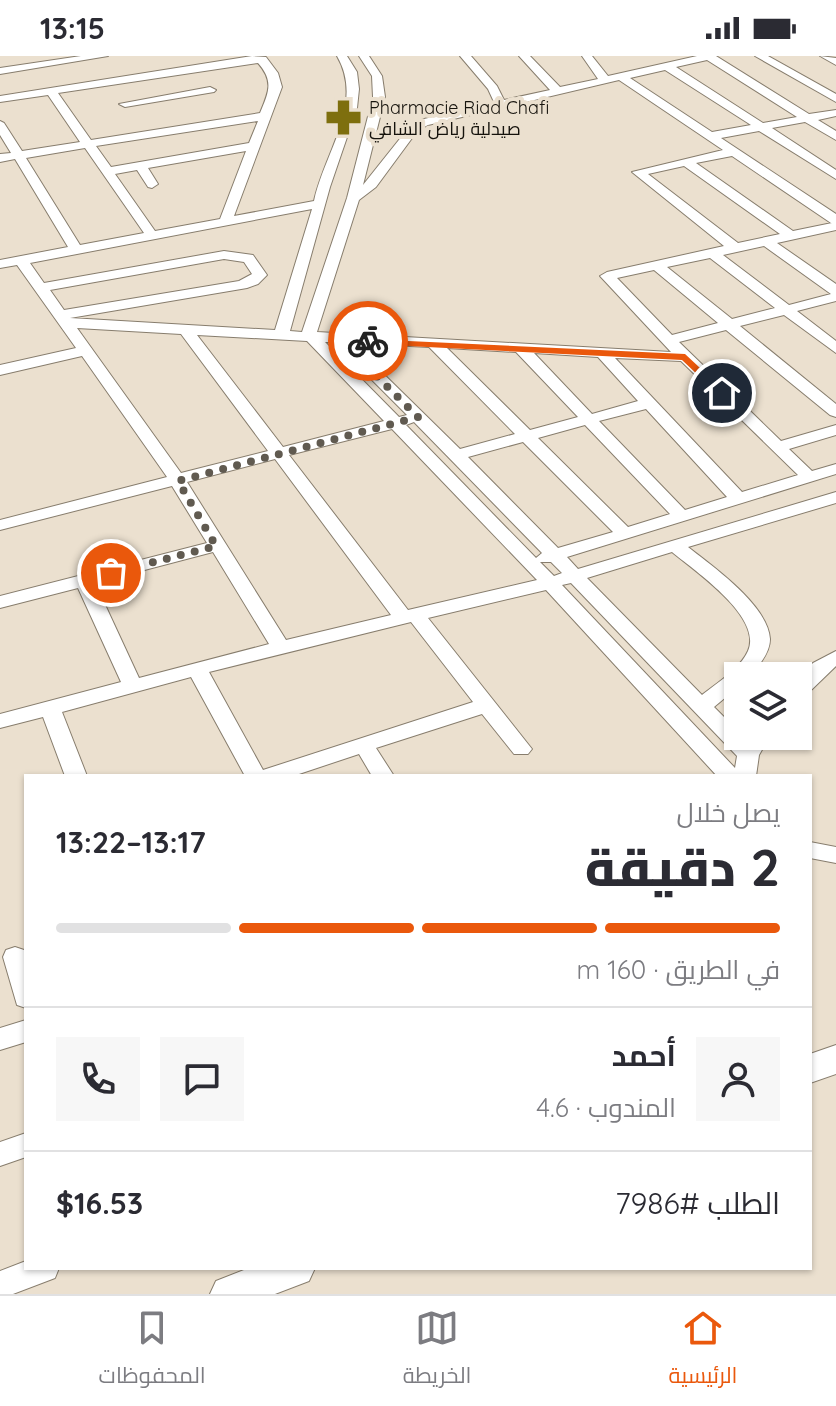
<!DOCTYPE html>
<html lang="ar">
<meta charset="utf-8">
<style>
body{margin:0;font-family:Quicksand,Cairo,sans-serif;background:#f7f7f7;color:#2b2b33;direction:rtl;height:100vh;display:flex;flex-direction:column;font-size:30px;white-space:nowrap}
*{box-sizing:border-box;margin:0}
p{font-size:26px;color:#7c7c81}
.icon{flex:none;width:44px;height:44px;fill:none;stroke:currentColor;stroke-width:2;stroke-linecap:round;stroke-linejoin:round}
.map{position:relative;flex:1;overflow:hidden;direction:ltr}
.drawer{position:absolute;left:24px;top:718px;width:788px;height:496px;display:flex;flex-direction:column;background:#fff;border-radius:0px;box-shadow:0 2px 6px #0004;direction:rtl}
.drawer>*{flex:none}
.buttons{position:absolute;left:724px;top:606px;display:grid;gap:16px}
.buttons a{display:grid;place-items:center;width:88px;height:88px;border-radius:0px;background:#fff;box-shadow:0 2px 6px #0004;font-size:40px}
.pin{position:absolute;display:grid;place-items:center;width:68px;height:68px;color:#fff;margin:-34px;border:4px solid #fff;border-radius:50%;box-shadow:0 2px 8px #0007}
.courier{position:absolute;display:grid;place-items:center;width:80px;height:80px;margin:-40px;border:6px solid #ea580c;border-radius:50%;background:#fff;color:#222;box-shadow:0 2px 10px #0007}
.overview em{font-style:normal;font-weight:800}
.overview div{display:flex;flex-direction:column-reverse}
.overview{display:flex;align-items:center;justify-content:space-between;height:136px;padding:0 32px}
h1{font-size:52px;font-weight:800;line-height:60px}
.bar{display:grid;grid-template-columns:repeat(4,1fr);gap:12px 8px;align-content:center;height:96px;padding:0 32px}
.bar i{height:10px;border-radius:6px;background:#e1e1e2}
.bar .on{background:#ea580c}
.bar p{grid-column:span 4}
.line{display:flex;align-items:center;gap:20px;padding:0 32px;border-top:2px solid #e1e1e2}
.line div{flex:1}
.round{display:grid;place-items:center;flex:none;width:84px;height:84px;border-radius:0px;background:#f7f7f7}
.status{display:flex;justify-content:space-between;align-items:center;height:56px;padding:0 40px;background:#fff;direction:ltr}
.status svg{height:22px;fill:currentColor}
.tabs{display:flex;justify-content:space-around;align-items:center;height:112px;border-top:2px solid #e1e1e2;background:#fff;font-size:22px;color:#7c7c81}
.tabs a{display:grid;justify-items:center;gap:4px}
.tabs .on{color:#ea580c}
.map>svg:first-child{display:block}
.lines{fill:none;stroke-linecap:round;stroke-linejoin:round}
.minor-casing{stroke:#877d6d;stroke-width:2}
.major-casing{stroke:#877d6d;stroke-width:2}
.minor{fill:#fff;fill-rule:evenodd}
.major{fill:#fff;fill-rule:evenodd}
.route{fill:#ea580c}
.done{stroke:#605a50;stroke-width:8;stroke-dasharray:0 14.4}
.labels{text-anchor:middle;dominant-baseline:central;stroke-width:8;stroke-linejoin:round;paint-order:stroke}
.far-poi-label{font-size:18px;fill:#15120c;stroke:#ebe0cf;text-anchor:start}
</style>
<div class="status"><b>13:15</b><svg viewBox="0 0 49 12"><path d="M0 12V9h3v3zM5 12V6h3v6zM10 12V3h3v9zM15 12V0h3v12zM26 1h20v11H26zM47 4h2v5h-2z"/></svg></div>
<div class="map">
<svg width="836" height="1238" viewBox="0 0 836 1238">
<rect width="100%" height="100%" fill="#ebe0cf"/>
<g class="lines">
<defs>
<path id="minor" d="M81,0h27l-108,18v-6z
M252,0l14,1 12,16 4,14 -48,129 80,-15c10,-48 51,-97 23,-145h10l10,16 2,17 -2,19 -27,79 -40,144 12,1 45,-134 26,-101 -1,-21 -13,-20h10l13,20 3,21 -22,88 47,-59 10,-6 74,-18 -6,-13 -28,-33h11l26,30 7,14 46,-10 -31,-34h11l30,31 38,-8 -16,-23h10l16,20 89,-20h19l93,58 27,-4v6l-18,4 18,11v9l-31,-18 -33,6 64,42v9l-77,-48 -38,7 115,76v16l-59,13 59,41v17l-39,10 39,30v12l-52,-38 -44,11 96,78v13l-6,-2 -104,-85 -47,12 102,99 55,-16v10l-47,14 23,22 24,-7v10l-269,83 11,12 258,-77v11l-148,44c24,19 80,58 82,92 0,14 -11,27 -21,37h-11v11l-24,20 24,24v5l9,4 2,-4h21l-11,19 -3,21h-39l-171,-186 -118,28 100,126 4,5 -4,5h-14l-32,-40 -106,34 18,28h-22l-13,-22 -66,22h-48l-54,-99 -129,35 25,64h-22l-22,-59 -43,11v-14l121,-32 -43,-94 -78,20v-12l207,-53 -35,-57 -172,44v-10l167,-43 -85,-121 -82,19v-10l76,-17 -59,-83 -17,3v-8l68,-13 -53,-88 -15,3v-8l11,-1 -11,-18v-14l4,2 18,28 58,-9 -32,-47 -48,7v-6zM707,4l90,57 -34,6 -87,-56zM258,7c16,18 11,29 2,50l-169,27 -33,-47zM665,14l86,55 -39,7 -82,-54zM619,24l104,70 -91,22 92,74 -117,26 -7,4 71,76 -354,-20 42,-132 17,-13 42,-57 10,-5zM258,65l-9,22 -138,24 -15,-21zM85,92l59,85 -64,12 -54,-87zM246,95l-26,68 -65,12 -40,-57 22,-4 11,17 4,1 6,-4 -10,-16zM732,100l99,67h1l-39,8 -97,-68zM684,110l96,68 -42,9 -90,-69zM312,153l-37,121 -205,-12 177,-30 11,-4 9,-9 -14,-20 -29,-4 -180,32 -14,-20zM764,190l67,48 -42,11 -66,-50zM710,202l65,50 -43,11 -65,-52zM224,203l20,3 8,12 -13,7 -175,29 -14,-20zM654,214l64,53 -46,12 -55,-57zM77,272l104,6 87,117 -87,22zM197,279l110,6 77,80 -101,26zM325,286h9l73,73 -8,2zM352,287l77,4 86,87 -55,15zM447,292l69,4 62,65 -48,13zM534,297l64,4 40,44 -46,13zM615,302l66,3 117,114 -56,17zM646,353l81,88 -42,13 -86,-89zM414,366l128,131 -6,5 -130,-133zM585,369l85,89 -42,13 -90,-89zM392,373l145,151 -129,30 -119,-155zM523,386l90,90 -55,16 -90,-91zM275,403l116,156 -105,25 -99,-158zM213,496l56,92 -130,34 -44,-95zM672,496c23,19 91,65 76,99 -8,18 -31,32 -46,44l-115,-117zM540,506h11l11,11 -8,3zM571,527l166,173 -2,12 -173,-183zM411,566l62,80 -210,68 -54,-98z
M755,0h13l68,38v8z
M820,0l16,2v7z
M210,31l6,3 -2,2 -89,15 -6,-3z
M836,595v15l-31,30 -7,2v-19l15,-16z
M810,786l26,5v16l-26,-5z
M15,891l9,3 2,5v53l-9,-3 -14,-48 3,-7z
M26,964v22l-26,8v-22z
M26,1077v24l-26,9v-24z
M26,1205v7h33l-4,10 -42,16h-13v-23z"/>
<path id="major" d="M836,989v29l-26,9v-29z
M249,1212h66l-6,13 -34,13h-65l6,-13z"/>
</defs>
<use href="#minor" class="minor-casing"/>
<use href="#major" class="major-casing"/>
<use href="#minor" class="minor"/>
<use href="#major" class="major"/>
</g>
<path class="route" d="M365,283l320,15 42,39 -8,2 -37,-35 -314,-16z"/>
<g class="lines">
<path class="done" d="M111,517l105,-27 -38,-65 240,-64 -78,-77 28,1"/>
</g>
<defs>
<symbol id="pharmacy-bare" viewBox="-9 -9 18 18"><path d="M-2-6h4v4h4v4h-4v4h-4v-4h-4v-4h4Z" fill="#7e6f0e" stroke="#ebe0cf" stroke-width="2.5" paint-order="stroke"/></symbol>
</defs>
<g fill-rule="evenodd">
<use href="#pharmacy-bare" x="318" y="36" width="51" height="51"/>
</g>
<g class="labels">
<g class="far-poi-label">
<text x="369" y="51">Pharmacie Riad Chafi<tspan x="369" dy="21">صيدلية رياض الشافي</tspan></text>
</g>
</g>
</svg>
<div class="buttons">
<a><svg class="icon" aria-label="layers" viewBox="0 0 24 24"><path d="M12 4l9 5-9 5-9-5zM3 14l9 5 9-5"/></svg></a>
</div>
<div class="pin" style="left:111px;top:517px;background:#ea580c"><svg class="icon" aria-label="bag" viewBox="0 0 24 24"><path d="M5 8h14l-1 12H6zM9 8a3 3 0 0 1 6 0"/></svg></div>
<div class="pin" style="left:722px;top:337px;background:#1f2937"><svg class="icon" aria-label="home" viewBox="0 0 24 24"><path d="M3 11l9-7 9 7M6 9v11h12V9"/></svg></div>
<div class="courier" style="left:368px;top:285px"><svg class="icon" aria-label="bike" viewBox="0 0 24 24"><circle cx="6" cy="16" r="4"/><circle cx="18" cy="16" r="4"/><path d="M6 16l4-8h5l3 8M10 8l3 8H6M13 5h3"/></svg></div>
<section class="drawer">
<div class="overview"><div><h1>2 دقيقة</h1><p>يصل خلال</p></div><em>13:17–13:22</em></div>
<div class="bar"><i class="on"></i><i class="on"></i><i class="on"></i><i></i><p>في الطريق · 160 m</p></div>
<div class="line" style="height:144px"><a class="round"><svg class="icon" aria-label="person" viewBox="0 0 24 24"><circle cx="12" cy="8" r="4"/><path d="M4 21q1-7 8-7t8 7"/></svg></a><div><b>أحمد</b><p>المندوب · 4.6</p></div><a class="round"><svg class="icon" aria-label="chat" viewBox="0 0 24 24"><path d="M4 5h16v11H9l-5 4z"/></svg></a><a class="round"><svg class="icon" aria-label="phone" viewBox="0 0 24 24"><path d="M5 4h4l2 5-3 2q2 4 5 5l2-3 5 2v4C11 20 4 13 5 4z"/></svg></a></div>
<div class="line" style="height:104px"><div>الطلب #7986</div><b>$16.53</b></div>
</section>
</div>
<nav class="tabs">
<a class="on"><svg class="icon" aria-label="home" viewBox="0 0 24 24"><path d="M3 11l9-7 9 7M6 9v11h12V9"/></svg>الرئيسية</a>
<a><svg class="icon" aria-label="map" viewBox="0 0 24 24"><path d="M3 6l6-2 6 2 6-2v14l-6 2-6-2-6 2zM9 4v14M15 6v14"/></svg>الخريطة</a>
<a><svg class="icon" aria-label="saved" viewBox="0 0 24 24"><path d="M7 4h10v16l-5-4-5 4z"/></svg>المحفوظات</a>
</nav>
